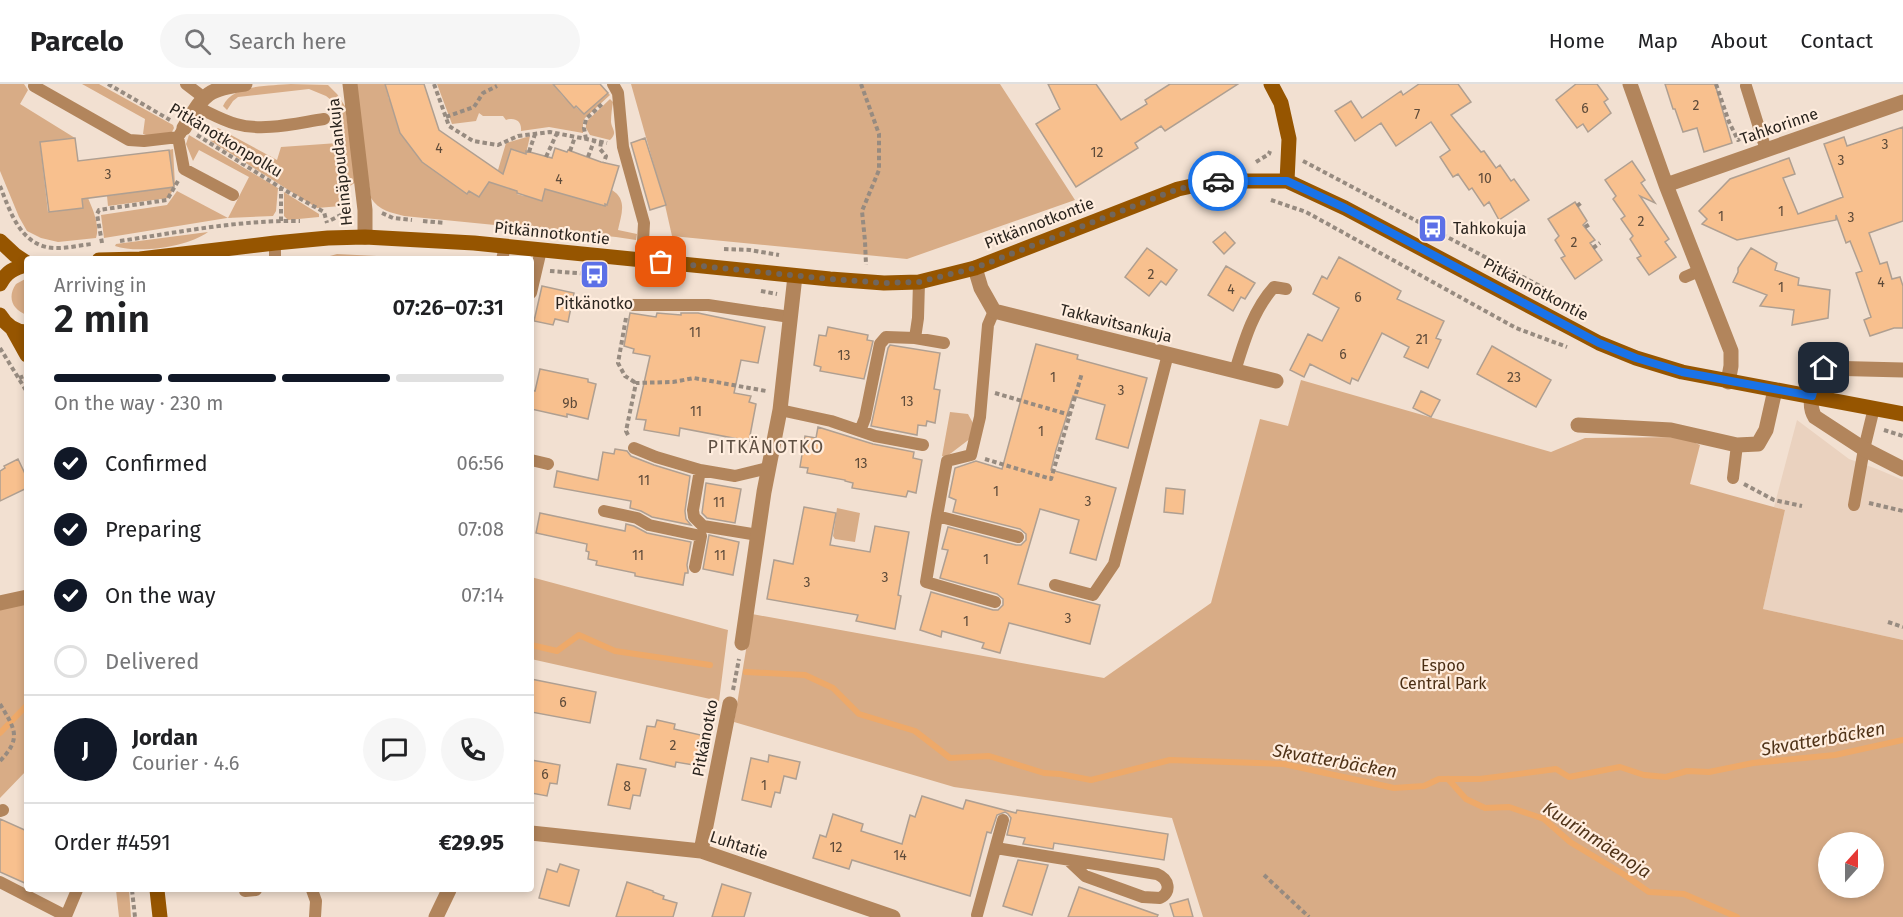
<!DOCTYPE html>
<meta charset="utf-8">
<style>
body{margin:0;font-family:"Fira Sans",sans-serif;background:#f6f6f6;color:#202124;height:100vh;display:flex;flex-direction:column;font-size:22px;white-space:nowrap}
*{box-sizing:border-box;margin:0}
p{font-size:20px;color:#757577}
.icon{flex:none;width:33px;height:33px;fill:none;stroke:currentColor;stroke-width:2;stroke-linecap:round;stroke-linejoin:round}
.map{position:relative;flex:1;overflow:hidden}
.side{position:absolute;left:24px;top:172px;width:510px;height:636px;display:flex;flex-direction:column;background:#fff;border-radius:6px;box-shadow:0 3px 9px #0003}
.side>*{flex:none}
.needle{width:39px;rotate:21deg}
.fabs{position:absolute;left:1818px;top:748px;display:grid;gap:12px}
.fabs a{display:grid;place-items:center;width:66px;height:66px;border-radius:50%;background:#fff;box-shadow:0 3px 9px #0003;font-size:30px}
.pin{position:absolute;display:grid;place-items:center;width:51px;height:51px;color:#fff;margin:-26px;border-radius:12px;box-shadow:0 3px 9px #0006}
.courier{position:absolute;display:grid;place-items:center;width:60px;height:60px;margin:-30px;border:4px solid #1a73e8;border-radius:50%;background:#fff;color:#222;box-shadow:0 2px 8px #0007}
.summary em{font-style:normal;font-weight:600}
.summary div{display:flex;flex-direction:column-reverse}
.summary{display:flex;align-items:center;justify-content:space-between;height:102px;padding:0 30px}
h1{font-size:39px;font-weight:600;line-height:45px}
.bar{display:grid;grid-template-columns:repeat(4,1fr);gap:9px 6px;align-content:center;height:72px;padding:0 30px}
.bar i{height:8px;border-radius:4px;background:#e0e0e0}
.bar .selected{background:#111827}
.bar p{grid-column:span 4}
.line{display:flex;align-items:center;gap:15px;padding:0 30px;border-top:2px solid #e0e0e0}
.line div{flex:1}
.round{display:grid;place-items:center;flex:none;width:63px;height:63px;border-radius:32px;background:#f6f6f6}
ol{padding:0 30px;list-style:none}
li{display:flex;align-items:center;gap:18px;height:66px}
li p{margin-inline-start:auto}
li .icon{padding:6px;border-radius:50%;background:#111827;color:#fff;stroke-width:4}
li:last-child{color:#757577}
li i{width:33px;height:33px;border:3px solid #e0e0e0;border-radius:50%}
header{display:flex;align-items:center;gap:36px;box-sizing:border-box;height:84px;padding:0 30px;background:#fff;border-bottom:2px solid #e0e0e0}
header strong{font-size:28px}
nav{display:flex;gap:33px;margin-inline-start:auto;font-size:21px}
.search{width:420px;height:54px;background:#f6f6f6;display:flex;align-items:center;gap:15px;box-sizing:border-box;padding:0 21px;border-radius:33px;color:#757577;font-size:22px}
.map>svg:first-child{display:block}
.built{fill:#ead2bf}
.green{fill:#d8ac86;fill-rule:evenodd}
.lines{fill:none;stroke-linecap:round;stroke-linejoin:round}
.stream{stroke:#eea969;stroke-width:6}
.building{fill:#f8c08e;stroke:#af9f91;stroke-width:1.5}
.path{stroke:#978b80;stroke-width:4;stroke-dasharray:4.5 3;stroke-linecap:butt}
.lane{stroke:#b2855c;stroke-width:12}
.street{stroke:#b2855c;stroke-width:15}
.secondary{stroke:#965500;stroke-width:15}
.done{stroke:#70665d;stroke-width:6;stroke-dasharray:0 10.8}
.route{stroke:#1a73e8;stroke-width:8}
.labels{text-anchor:middle;dominant-baseline:central;stroke-width:4.5;stroke-linejoin:round;paint-order:stroke}
.number-label{font-size:14px;fill:#5e4b3a}
.street-label{font-size:16px;fill:#2a241e;stroke:#ffedde}
.poi-label{font-size:16px;fill:#2a241e;stroke:#ffedde;text-anchor:start}
.park-label{font-size:16px;fill:#4b2e13;stroke:#ffedde}
.neighbourhood-label{font-size:18px;letter-spacing:1.5px;fill:#5f5043;stroke:#ffedde}
.water-label{font-size:18px;font-style:italic;fill:#503318;stroke:#ffedde}
</style>
<header>
<strong>Parcelo</strong>
<div class="search"><svg class="icon" aria-label="search" viewBox="0 0 24 24"><circle cx="10" cy="10" r="6"/><path d="M15 15l6 6"/></svg>Search here</div>
<nav><a>Home</a><a>Map</a><a>About</a><a>Contact</a></nav>
</header>
<div class="map">
<svg width="1903" height="833" viewBox="0 0 1903 833">
<rect width="100%" height="100%" fill="#f2e0d1"/>
<path class="built" d="M1797,336l52,39 28,10 26,11v160l-140,-31 22,-99 -11,-3z"/>
<path class="green" d="M0,0h24l4,6 -8,14 55,34 -35,4 8,70 35,-4 -1,-9 6,-1c5,12 12,27 8,40l-38,4 -17,-4 -14,-7 -8,-14 -19,-46z
M82,0h17l74,41 1,3 -2,4 -23,4 -6,-2 2,-15z
M291,0l37,1 9,9 8,12 11,76 -9,6 -6,18 -24,2 -106,-67c-3,-7 -1,-12 7,-13l59,32 4,-13 57,-4 1,-17 -4,-23 -9,-7 -17,-7 -71,8 -5,4 -6,9 -4,-4c9,-22 48,-20 68,-22z
M354,0h31l4,15 4,-1 2,18 4,14 68,63 2,-2 10,6 19,-27 8,-27 24,-7 -4,18 -14,-5 5,45 7,2 1,-3 17,7 4,-14 37,14 1,-2 13,4v2l7,2 1,-2 2,1 5,-15c16,10 9,25 6,40l19,4 -1,6 -20,-3 -212,-21c-12,-3 -26,-6 -33,-18z
M437,0h119c3,14 19,21 28,30l24,-21 2,2 -25,23 -2,4v11l-34,-6 -28,4c1,-10 -6,-14 -15,-11l-3,-4h-20l-4,-3 -3,8 -24,3z
M631,0h369l75,116 -168,59 -235,-23 -7,-31z
M610,15l3,3c-1,6 -2,13 -2,20 1,8 7,10 -1,18l-20,-5 -4,-7v-6z
M189,51l89,53 -2,23 -3,5 -46,2 -123,20 -3,-23 66,-10 10,-14 51,27 21,-41 -50,-27 -6,11 -7,-17z
M173,65l2,36 -6,13 -61,8 -1,-10 66,-9 -4,-37z
M284,108l35,22v3l-31,3 -4,-4z
M208,148c-20,15 -70,22 -93,14l1,-2z
M337,170l99,5h-117z
M27,194v37c-15,-5 -20,-18 -11,-31z
M1301,296l250,72 34,-14 97,-1 18,8 -10,39 95,26 -22,99 140,31v277h-700l-31,-99 -218,-31 -220,-65 18,-108 352,64 107,-75 49,-184 28,7zM1828,759h46v45h-46z
M950,328l18,2 6,11 -3,13 -25,19 -4,-1z
M837,424l23,5 -5,29 -20,-3 -2,-3z
M531,493l197,53 -9,71 -188,-42z
M27,519v167l-27,28v-189z
M116,806h13l2,27h-12z"/>
<g class="lines">
<path class="stream" d="M531,561l26,6 22,-16 36,16 95,14
M746,588l59,3 28,13 26,26 56,17 35,27 39,-2 55,17 16,1 31,6 79,-20 114,4 110,24 30,-2 15,-7h41l76,-10 13,8 51,-10 24,8 22,2 21,-6 22,1 44,-9 82,-8 68,-15
M0,649l27,-28
M1448,695l18,20 19,9 24,-1 35,12 26,23 53,32 26,18 35,2 53,23"/>
</g>
<path class="building" d="M385,0h39l15,46 64,44 8,-25 15,5v-3l26,7 3,-10 12,4 1,-2 33,12 18,4 -12,39 -2,-1v2l-60,-17 -3,12 -25,-8v-2l-28,-9 -10,15 -10,-6 -2,3 -45,-32 -22,-29z
M553,0h47l8,9 -24,21 -8,-8 -2,2z
M1048,0h48l25,36 26,-16 -2,-4 25,-16h68l-73,47 -4,-5 -26,17 3,5 -62,39 -40,-63 24,-15z
M1419,0h39l13,18 -20,13 30,37 3,-1 12,17 4,-3 11,16 3,-2 15,21 -30,20 -10,-18 -5,4 -12,-18 -3,2 -11,-16 -5,3 -13,-20 10,-7 -19,-28 -35,24 -15,-23 -26,18 -20,-30 16,-10 11,17 39,-27 2,4z
M1576,0h21l11,15 -4,3 7,11 -23,19 -5,-8 -6,4 -21,-28z
M1665,0h50l17,59 -28,9 -7,-24 -14,4 -8,-23h-2z
M1903,43v94l-34,12 11,31 7,-2 5,17 8,-2 3,9v42h-9l-24,8 -6,-16 7,-3 -15,-44 6,-2 -12,-30 -4,2 -10,-28v5l-99,20 -35,-16 5,-5 -8,-8 31,-32 59,-21 6,16 -12,4 15,36 45,-17 -19,-53 20,-7 3,9z
M75,54l3,23 91,-11 5,37 -92,12 1,9 -34,4 -9,-70z
M645,54l21,67 -16,5 -19,-67z
M1632,77l13,19 -4,3 14,20 -15,-7 29,43 -4,3 11,15 -27,18 -12,-17 4,-2 -11,-17 3,-3 -12,-17 4,-3 -12,-17 3,-3 -11,-16z
M1575,118l12,19 -4,4 12,15 -5,3 12,17 -27,19 -14,-21 4,-2 -10,-16 4,-4 -11,-17z
M1225,148l10,11 -11,11 -11,-12z
M1147,164l30,22 -11,15 -5,-4 -12,15 -24,-19z
M1751,164l26,15 -2,7 24,8 -1,7 32,5 -2,28 -36,7 2,-15 -34,-4 7,-11 -34,-13 5,-10v-4z
M1339,173l62,34 -4,8 47,22 -8,17 5,2 -13,28 -24,-11 5,-10 -27,-14 -24,48 -6,-3 -2,6 -40,-20 -6,13 -14,-7 18,-36 14,7 17,-33 -26,-14 9,-18 5,3z
M1226,182l29,17 -10,16 -4,-2 -8,14 -25,-16z
M542,202l32,7 -6,29 -13,-3 -2,6 -19,-4z
M630,229l26,4 1,-4 24,2v-2h17l67,14 -7,36 -17,-3 -7,33 17,3 -2,6 7,2 -7,37 -69,-13 -1,8 -35,-6 2,-10 -10,-1 14,-63 -17,-3 1,-4 -10,-3z
M828,243l40,8 -1,5 6,1 -9,38 -44,-8 1,-4 -7,-2 5,-30 7,1z
M1036,260l42,11 -1,4 70,19 -19,70 -32,-9 9,-34 -32,-9 -17,54 -5,20 65,18 -20,72 -26,-7 9,-33 -39,-11 -22,75 82,21 -10,39 -81,-21 -9,30 -18,-5 2,-5 -42,-12 -1,6 -21,-7 11,-38 62,18h5l5,-5v-6l-6,-5 -57,-16 8,-28 -6,-1 6,-22 68,18h5l5,-5v-6l-6,-5 -67,-17 3,-12 -7,-3 6,-29 21,-7 26,8z
M890,261l50,8 -6,36 6,1 -5,33 -8,-2 -1,5 -8,-1 -1,10 -46,-9 17,-78z
M1492,262l59,34 -15,27 -59,-33z
M540,285l48,10v3l8,2 -8,35 -21,-5v3l-36,-8v-19l4,1z
M1421,307l19,9 -9,17 -18,-9z
M818,343l55,17 41,8 -1,6 9,2 -6,33 -8,-2 -2,6 -54,-9 1,-5 -8,-2v-1l-38,-7 1,-5 -8,-1 5,-31 11,2z
M615,365l12,2 4,5 23,9 36,11 -5,35 1,8 5,6 -39,-8 -11,-6 -11,-3 1,-7 -77,-14 3,-16 41,9 5,-28 11,2z
M18,375l9,19v10l-27,13v-30l5,-3 -1,-2z
M706,399l35,6 -6,34 -28,-5 -5,-5z
M1166,404l19,2 -2,24 -19,-2z
M804,423l32,6 -6,32 40,7 5,-26 34,6 -11,63 3,1 -6,33 -39,-8 2,-6 -91,-16 7,-39 19,4z
M540,429l85,18 1,-7 8,2 13,7 44,9 -4,23 1,6v2h-3l-2,12 -48,-9v-3l-39,-8 1,-4 -9,-2 1,-7 -3,-1 1,-7 -51,-11z
M709,451l30,7 -6,33 -30,-6z
M531,595l65,13 -6,31 -59,-11z
M657,636l18,4 -1,5 31,7 -6,30 -23,-4 -1,5 -35,-8 7,-33 8,1z
M769,671l31,7 -4,17 -12,-3 -4,17 -5,-1 -4,15 -29,-7 9,-42 17,4z
M531,676l29,5 -3,19 -7,-1 -3,13 -16,-3z
M617,680l29,5 -6,27 -7,-1 -3,14 -22,-4z
M922,712l41,13 3,-9 50,13 1,-3 151,24 -4,26 -110,-17 -1,6 -30,-5 2,-6 -18,-3 4,-17 -3,-4 -3,-2 -8,3 -6,18 -4,-1 -17,64 -118,-36 -3,9 -36,-11 7,-23 6,2 7,-23 30,10 -2,7 41,13 8,-29 5,2z
M0,735l27,12v53l-27,-12z
M1018,776l30,5 -16,50 -29,-9z
M560,780l19,6 -10,36 -30,-8 8,-29 10,3z
M627,798l26,9v1l11,4 -1,3 14,4 -4,14h-57z
M722,800l29,9 -7,24h-32z
M1079,803l79,28 -1,2h-89z
M1188,815l5,18h-19l-4,-13z"/>
<g class="lines">
<path class="path" d="M108,0l62,36
M434,0l15,42 24,15 25,4 20,-9 32,-4 57,11
M861,0l18,50v36l-17,41 3,30 1,24
M1716,0l13,38 9,18 2,-1
M446,33l28,-10 9,-14 14,-7
M197,51l84,53 43,24 3,11
M586,55l-2,-11 2,-9 17,-16
M601,58l-1,7 6,7 -2,6
M570,67l5,-14
M529,68l6,-18
M546,73l11,-24
M588,73l6,-16
M1303,77l237,125 27,19
M1256,78l13,-8 1,-3
M0,102c11,28 22,63 58,62 11,0 23,-3 34,-4
M1271,116l35,12 210,116 51,19
M1577,122l5,-4
M382,129l11,5 19,2
M331,136l18,-9
M281,137v-33
M423,137l22,2
M1585,143l5,-3
M120,157c60,-9 119,-21 180,-20
M102,159l-5,-29 2,-4 68,-10 11,-19
M1593,164l7,-5
M724,165l26,1 29,5
M550,187l52,4
M761,207l16,3
M626,234l-8,45 7,13 11,7
M0,264l27,44
M19,294l8,-3
M995,309l75,22
M1884,346l19,6
M628,351l-2,-4 10,-48 37,-1 21,-4 72,13
M985,375l66,20 31,-106
M1744,400l30,16 28,6
M1869,419l34,8
M1888,538l15,5
M733,606l6,-31
M0,620c15,25 22,34 0,57
M1264,791l45,42
M132,806l3,27"/>
<path class="lane" d="M186,0l17,13
M613,0l5,9 5,54 21,76 -2,37
M34,2l95,54 15,1 34,-4 6,-9
M1746,2l20,64
M197,23c13,6 25,13 39,17 27,8 61,-1 88,-5
M178,53l6,32 49,26
M275,176v-17
M502,176l3,-14
M1685,193l14,-6
M531,209l10,-43
M628,221h80l82,12
M994,227l-6,14 -8,92 -9,38 -24,6 -10,55 81,21
M915,254l3,-20 1,-36
M1235,287c9,-29 18,-61 39,-84l12,2
M780,326l51,11 44,15 48,9
M860,347l5,-13 15,-74 6,-7 29,1 29,5
M634,364l22,9 44,13 35,6 33,-8
M531,376l17,4
M700,386l-7,40 1,7 9,9 55,9
M1733,394l4,-33
M1854,421l10,-56 10,-41
M604,427l33,7 12,7 52,11 -6,31
M937,432l-11,66 69,20
M1055,501l38,10 21,-31 54,-210
M0,727l3,-1
M996,764l161,26c12,5 15,18 3,24l-17,-1 -58,-21 -17,-16
M0,798l66,34 11,-26
M312,806l4,11 -1,16
M245,807l11,-1
M977,831l26,-95"/>
<path class="street" d="M350,0l15,126v27
M1630,0l36,101 65,166v15l-3,16
M184,44c20,-33 21,-39 61,-44
M1666,101l237,-83
M975,184l6,20 13,23 282,70
M1903,286l-79,-2c-11,9 -17,37 -9,49l49,32 39,20
M1578,341l93,5 66,15 21,-1 8,-14 9,-40
M0,519l27,-6
M742,559l22,-151 16,-82 15,-134
M531,749l170,18 192,66
M701,767l29,-147
M436,833l13,-27"/>
<path class="secondary" d="M1271,0l10,19 8,36 -2,42
M0,157l15,14 12,8
M99,176l41,-1 135,-16 53,-5 37,-1 109,6 356,36 54,4 35,-1 56,-14 203,-79 37,-8h72l58,27 254,135 37,15 46,14 221,42
M0,200c6,-12 14,-16 27,-19
M0,231c6,10 15,17 27,17
M12,244l15,27
M157,806l3,27"/>
</g>
<g class="lines">
<path class="done" d="M661,178l169,17 54,4 35,-1 56,-14 203,-79 40,-8"/>
<path class="route" d="M1218,97h69l58,27 254,135 37,15 46,14 130,24 6,-24 6,-4"/>
</g>
<defs>
<symbol id="bus-square" viewBox="-11 -11 22 22"><rect x="-9" y="-9" width="18" height="18" rx="4" fill="#5c70e7" stroke="#ffedde"/><path d="M-5-6H5V4H4V6H2V4H-2V6H-4V4H-5ZM-3.5-4V0h7V-4ZM-3.5 1.2v1.5H-2V1.2ZM2 1.2v1.5H3.5V1.2Z" fill="#fff"/></symbol>
</defs>
<g fill-rule="evenodd">
<use href="#bus-square" x="1416" y="128" width="33" height="33"/>
<use href="#bus-square" x="578" y="174" width="33" height="33"/>
</g>
<g class="labels">
<g class="number-label">
<text x="1696" y="21">2</text>
<text x="1585" y="24">6</text>
<text x="1417" y="30">7</text>
<text x="1885" y="60">3</text>
<text x="439" y="64">4</text>
<text x="1097" y="68">12</text>
<text x="1841" y="76">3</text>
<text x="108" y="90">3</text>
<text x="1485" y="94">10</text>
<text x="559" y="95">4</text>
<text x="1781" y="127">1</text>
<text x="1721" y="132">1</text>
<text x="1851" y="133">3</text>
<text x="1641" y="137">2</text>
<text x="1574" y="158">2</text>
<text x="1151" y="190">2</text>
<text x="1881" y="198">4</text>
<text x="1781" y="203">1</text>
<text x="1231" y="205">4</text>
<text x="1358" y="213">6</text>
<text x="695" y="248">11</text>
<text x="1422" y="255">21</text>
<text x="1343" y="270">6</text>
<text x="844" y="271">13</text>
<text x="1053" y="293">1</text>
<text x="1514" y="293">23</text>
<text x="1121" y="306">3</text>
<text x="907" y="317">13</text>
<text x="570" y="319">9b</text>
<text x="696" y="327">11</text>
<text x="1041" y="347">1</text>
<text x="861" y="379">13</text>
<text x="644" y="396">11</text>
<text x="996" y="407">1</text>
<text x="1088" y="417">3</text>
<text x="719" y="418">11</text>
<text x="638" y="471">11</text>
<text x="720" y="471">11</text>
<text x="986" y="475">1</text>
<text x="885" y="493">3</text>
<text x="807" y="498">3</text>
<text x="1068" y="534">3</text>
<text x="966" y="537">1</text>
<text x="563" y="618">6</text>
<text x="673" y="661">2</text>
<text x="545" y="690">6</text>
<text x="764" y="701">1</text>
<text x="627" y="702">8</text>
<text x="836" y="763">12</text>
<text x="900" y="771">14</text>
</g>
<g class="street-label">
<text transform="translate(1779 42) rotate(-19)">Tahkorinne</text>
<text transform="translate(226 56) rotate(31)">Pitkänotkonpolku</text>
<text transform="translate(340 78) rotate(-96)">Heinäpoudankuja</text>
<text transform="translate(1039 139) rotate(-21)">Pitkännotkontie</text>
<text transform="translate(552 149) rotate(6)">Pitkännotkontie</text>
<text transform="translate(1536 205) rotate(28)">Pitkännotkontie</text>
<text transform="translate(1116 239) rotate(14)">Takkavitsankuja</text>
<text transform="translate(705 654) rotate(-79)">Pitkänotko</text>
<text transform="translate(739 761) rotate(18)">Luhtatie</text>
</g>
<g class="poi-label">
<text x="1453" y="144">Tahkokuja</text>
<text x="594" y="219" text-anchor="middle">Pitkänotko</text>
</g>
<g class="park-label">
<text x="1443" y="581">Espoo<tspan x="1443" dy="18">Central Park</tspan></text>
</g>
<g class="neighbourhood-label">
<text x="766" y="363">PITKÄNOTKO</text>
</g>
<g class="water-label">
<text transform="translate(1823 655) rotate(-10)">Skvatterbäcken</text>
<text transform="translate(1335 677) rotate(10)">Skvatterbäcken</text>
<text transform="translate(1597 756) rotate(33)">Kuurinmäenoja</text>
</g>
</g>
</svg>
<div class="fabs">
<a><svg class="needle" viewBox="-14 -14 28 28"><path d="M0-13l5 13h-10z" fill="#e53935"/><path d="M0 13l5-13h-10z" fill="#757577"/></svg></a>
</div>
<div class="pin" style="left:661px;top:178px;background:#ea580c"><svg class="icon" aria-label="bag" viewBox="0 0 24 24"><path d="M5 8h14l-1 12H6zM9 8a3 3 0 0 1 6 0"/></svg></div>
<div class="pin" style="left:1824px;top:284px;background:#1f2937"><svg class="icon" aria-label="home" viewBox="0 0 24 24"><path d="M3 11l9-7 9 7M6 9v11h12V9"/></svg></div>
<div class="courier" style="left:1218px;top:97px"><svg class="icon" aria-label="car" viewBox="0 0 24 24"><path d="M5 17H2v-5l4-1 3-4h7l3 4 3 1v5h-3M9 17h6M6 11h13"/><circle cx="7" cy="17" r="2"/><circle cx="17" cy="17" r="2"/></svg></div>
<section class="side">
<div class="summary"><div><h1>2 min</h1><p>Arriving in</p></div><em>07:26–07:31</em></div>
<div class="bar"><i class="selected"></i><i class="selected"></i><i class="selected"></i><i></i><p>On the way · 230 m</p></div>
<ol>
<li><svg class="icon" aria-label="check" viewBox="0 0 24 24"><path d="M5 12l5 5 9-10"/></svg>Confirmed<p>06:56</p></li>
<li><svg class="icon" aria-label="check" viewBox="0 0 24 24"><path d="M5 12l5 5 9-10"/></svg>Preparing<p>07:08</p></li>
<li><svg class="icon" aria-label="check" viewBox="0 0 24 24"><path d="M5 12l5 5 9-10"/></svg>On the way<p>07:14</p></li>
<li><i></i>Delivered</li>
</ol>
<div class="line" style="height:108px"><b class="round" style="background:#111827;color:#fff">J</b><div><b>Jordan</b><p>Courier · 4.6</p></div><a class="round"><svg class="icon" aria-label="chat" viewBox="0 0 24 24"><path d="M4 5h16v11H9l-5 4z"/></svg></a><a class="round"><svg class="icon" aria-label="phone" viewBox="0 0 24 24"><path d="M5 4h4l2 5-3 2q2 4 5 5l2-3 5 2v4C11 20 4 13 5 4z"/></svg></a></div>
<div class="line" style="height:78px"><div>Order #4591</div><b>€29.95</b></div>
</section>
</div>
